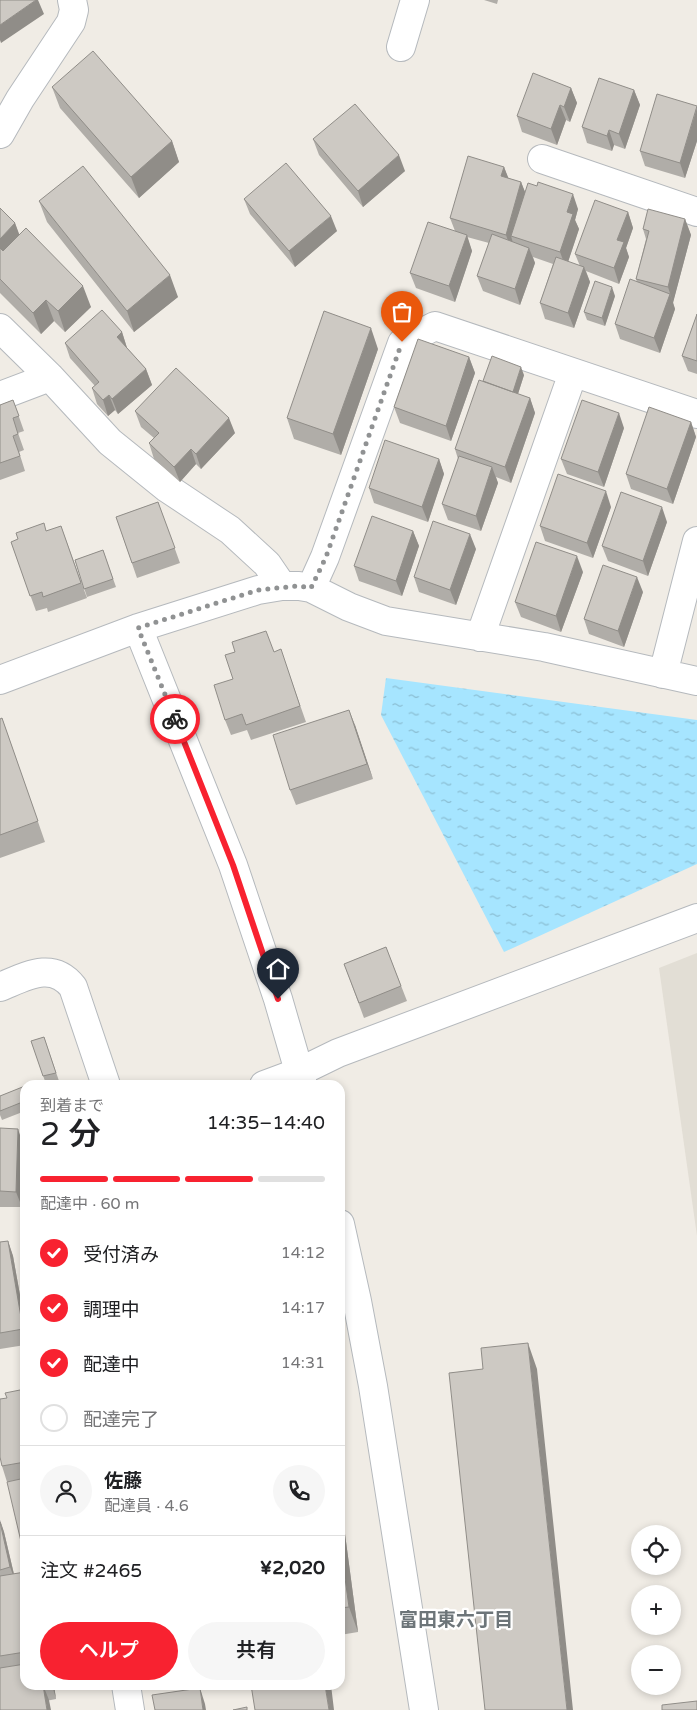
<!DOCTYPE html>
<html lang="ja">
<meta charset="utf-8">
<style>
body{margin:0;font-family:"Varela Round","Noto Sans JP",sans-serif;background:#f6f6f6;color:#202124;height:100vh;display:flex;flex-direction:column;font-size:19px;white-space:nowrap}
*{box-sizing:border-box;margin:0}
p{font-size:16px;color:#757577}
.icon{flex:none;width:28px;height:28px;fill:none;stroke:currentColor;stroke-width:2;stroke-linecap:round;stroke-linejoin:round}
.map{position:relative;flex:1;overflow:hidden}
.sheet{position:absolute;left:20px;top:1080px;width:325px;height:610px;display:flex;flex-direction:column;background:#fff;border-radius:15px;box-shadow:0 2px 8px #0003}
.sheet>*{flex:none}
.fabs{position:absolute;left:631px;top:1525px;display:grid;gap:10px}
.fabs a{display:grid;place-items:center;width:50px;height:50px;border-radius:50%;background:#fff;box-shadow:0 2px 8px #0003;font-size:25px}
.pin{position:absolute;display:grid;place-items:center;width:42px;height:42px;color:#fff;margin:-51px -21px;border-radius:50% 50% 50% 0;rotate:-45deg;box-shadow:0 0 5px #0007}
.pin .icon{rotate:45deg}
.courier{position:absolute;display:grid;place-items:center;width:50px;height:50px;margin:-25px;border:4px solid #f82230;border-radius:50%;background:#fff;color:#222;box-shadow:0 1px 6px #0007}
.overview em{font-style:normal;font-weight:600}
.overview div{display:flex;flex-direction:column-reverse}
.overview{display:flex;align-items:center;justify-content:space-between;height:85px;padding:0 20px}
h1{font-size:32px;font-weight:600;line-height:38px}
.bar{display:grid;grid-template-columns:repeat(4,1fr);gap:8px 5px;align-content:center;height:60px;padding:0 20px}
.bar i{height:6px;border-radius:4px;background:#e0e0e0}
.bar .on{background:#f82230}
.bar p{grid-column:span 4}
.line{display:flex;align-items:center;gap:12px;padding:0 20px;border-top:1px solid #e0e0e0}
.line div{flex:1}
.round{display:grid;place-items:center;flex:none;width:52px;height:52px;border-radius:26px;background:#f6f6f6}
ol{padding:0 20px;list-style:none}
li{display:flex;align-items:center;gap:15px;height:55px}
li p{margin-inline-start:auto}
li .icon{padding:5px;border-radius:50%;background:#f82230;color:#fff;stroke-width:4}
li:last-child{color:#757577}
li i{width:28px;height:28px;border:2px solid #e0e0e0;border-radius:50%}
.cta{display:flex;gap:10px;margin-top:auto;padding:10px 20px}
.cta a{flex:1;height:58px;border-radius:30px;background:#f82230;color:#fff;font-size:20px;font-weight:600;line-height:58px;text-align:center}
.cta a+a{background:#f6f6f6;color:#202124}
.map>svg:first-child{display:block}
.education{fill:#e2ded5}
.water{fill:url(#water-ripples)}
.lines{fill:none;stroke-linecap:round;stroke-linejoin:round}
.minor-casing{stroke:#b5b9bd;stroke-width:30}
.tertiary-casing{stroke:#b5b9bd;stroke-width:30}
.minor{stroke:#fff;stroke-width:28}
.tertiary{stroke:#fff;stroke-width:28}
.wall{fill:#b0ada8}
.shaded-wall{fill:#908d88}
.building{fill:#cdc9c3;stroke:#908d88}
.done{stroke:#909293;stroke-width:5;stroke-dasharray:0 9}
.route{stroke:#f82230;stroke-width:6}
.labels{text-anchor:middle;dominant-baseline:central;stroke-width:4.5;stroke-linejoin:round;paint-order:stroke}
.neighbourhood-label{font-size:19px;font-weight:bold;fill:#6d7579;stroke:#fff}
</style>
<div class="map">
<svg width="697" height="1710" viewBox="0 0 697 1710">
<defs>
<pattern id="water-ripples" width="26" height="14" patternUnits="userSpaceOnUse" patternTransform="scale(1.25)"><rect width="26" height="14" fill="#a6e5ff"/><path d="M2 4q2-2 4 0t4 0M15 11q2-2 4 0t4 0" fill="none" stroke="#8abdd2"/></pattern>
</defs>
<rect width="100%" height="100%" fill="#f0ece5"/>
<path class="education" d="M697,953v283l-38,-268z"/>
<path class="water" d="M386,678l311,42v144l-193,88 -123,-237z"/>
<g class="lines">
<defs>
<path id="minor" d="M401,47l14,-47
M0,134l20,-35 51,-77 3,-12 -2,-10
M542,159l155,53
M0,328l50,49 60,65 57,46 63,42 37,34 15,22h17l12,2 38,19 37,14 158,26 153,34
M0,396l50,-19
M311,588l14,-31 77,-214 33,-17 262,88
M480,637l93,-264
M663,674l34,-133
M0,987c25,-10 52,-27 73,0l33,98
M264,1085l35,-13 39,-19 359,-135
M126,1685l4,25"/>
<path id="tertiary" d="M138,628l95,237 45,134 25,86
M0,680l138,-52 120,-38 24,-4
M340,1224l17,77 16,85 51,324"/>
</defs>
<use href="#minor" class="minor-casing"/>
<use href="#tertiary" class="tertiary-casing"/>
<use href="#minor" class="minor"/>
<use href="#tertiary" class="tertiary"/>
</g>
<path class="wall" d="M484,0h14l-1,4z
M52,87l120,54 7,21 -40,36 -79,-90z
M571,88l6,15 -7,19 -4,-2 -9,25 -35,-13 -5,-16z
M634,90l6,15 -15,44 -11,-4 -2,6 -25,-8 -5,-16z
M697,106v35l-12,37 -40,-12 -5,-15z
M313,139l92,32 -42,36 -44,-52z
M504,167l4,11 13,4 4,10 53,17 -3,11 4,9 -11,33 12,4 -5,-12 53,-42 5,16 -7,20 3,9 -10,27 -33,-13 4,11 -16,46 -29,-9 -5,-16 13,-39 -20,-7 2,6 -15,42 -37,-14 -6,-15 12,-33 -22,-6 5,14 -17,51 -39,-14 -6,-15 45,-42 -5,-13z
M244,199l93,32 -42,36 -45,-53z
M39,201l139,96 -44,35 -87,-110z
M0,208l15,15 4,12 72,72 -26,25 -11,-11 -13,13 -41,-41z
M685,219l6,16 -18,67 2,7 -15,44 -40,-14 -5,-15 22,-42 -1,-3 10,-40 -3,-10z
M615,296l-10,30 -18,-6 -3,-8z
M697,314v60l-9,-3 -6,-15z
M122,332l5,16 19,21 6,16 -34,29 -3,-4 -7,6 -11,-12 -5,-16 3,-2 -25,-28 -5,-15z
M378,349l-37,106 -47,-16 -7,-21z
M469,357l6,16 -24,68 -51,-18 -6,-16z
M524,375l-6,19 12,4 5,15 -24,70 -15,-6 2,6 -17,48 -33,-11 -6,-16 16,-45 -3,-10 28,-68z
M13,400l11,31 -6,2 6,17 -5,2 6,19 -25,9v-75z
M135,411l100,22 -34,36 -5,-5 -16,18 -26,-23 -5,-16 5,-5 -13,-11z
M691,422l5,15 -23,67 -42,-15 -5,-15z
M624,428l-20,59 -37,-13 -6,-15z
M439,459l5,15 -16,48 -54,-19 -5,-15z
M158,502l22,61 -43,15 -21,-61z
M611,507l-18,51 -48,-17 -5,-15z
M667,522l-19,54 -40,-15 -6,-15z
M61,526l26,72 -39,14 -1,-4 -11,3 -25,-69 36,-11z
M413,531l6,15 -17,50 -43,-15 -5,-15z
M476,549l-20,56 -37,-13 -5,-15z
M103,550l13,37 -29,10 -12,-37z
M583,572l-22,60 -40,-15 -6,-15z
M643,592l-19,55 -35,-13 -5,-15z
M274,652l12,13 20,57 -55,18 -4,-10 -16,5 -6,-15 8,-41z
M2,718l43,124 -45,16v-139z
M355,725l18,54 -77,26 -6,-15z
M386,947l21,54 -43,17 -20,-54z
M44,1037l15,44 -13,3 -15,-43z
M25,1086v25l-23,9 -2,-5v-19z
M0,1128l23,16 -1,63h-22z
M8,1241l5,15 12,67v22l-25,4v-107z
M25,1389v166l-2,-5v-71l-16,3 -5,-16 5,-68z
M0,1520l4,12 10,42 11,-2v113h29l2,14 -56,11z
M340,1522l5,12 13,98 -18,3z
M168,1685h21l-20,3z"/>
<path class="shaded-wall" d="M36,0h2l6,14 -43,29 -1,-3v-15z
M571,88l6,15 -7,19 -6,-15z
M634,90l6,15 -15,44 -6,-15z
M560,105l6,15 -9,25 -6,-16z
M697,108v33l-12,37 -5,-15z
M609,130l5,15 -2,6 -5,-15z
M172,141l7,21 -40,36 -8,-21z
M399,155l6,16 -42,36 -5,-16z
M504,167l6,15 -9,-6z
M521,182l6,15 -16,39 2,7 -2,7 -5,-15z
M573,194l5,15 -3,11 4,9 -13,39 -6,-16 7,-40z
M628,212l5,16 -7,20 3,9 -10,27 -5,-16 3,-28z
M331,216l6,15 -42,36 -6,-16z
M685,219l6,16 -18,68 -5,-16z
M15,223l6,16 -21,15v-15z
M467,235l5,16 -17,51 -6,-16z
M529,248l6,15 -15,42 -5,-16z
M584,267l6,15 -16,46 -6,-15z
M170,275l8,22 -44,35 -7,-21z
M83,286l8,21 -26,25 -7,-21z
M612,287l3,9 -10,30 -3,-8z
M670,294l5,15 -15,44 -6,-15z
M46,300l8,21 -13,13 -8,-21z
M371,328l7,21 -37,106 -8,-21z
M122,332l5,16 -10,-11z
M469,357l6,16 -24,68 -5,-15z
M521,367l3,8 -8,25 -3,-8z
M146,369l6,16 -34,29 -6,-15z
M109,395l6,15 -7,6 -5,-16z
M530,398l5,15 -24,70 -6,-16z
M619,413l5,15 -20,59 -6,-15z
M229,418l6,15 -34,36 -5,-15z
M691,422l5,15 -23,67 -6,-15z
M191,449l5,15 -16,18 -6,-15z
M439,459l5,15 -16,48 -6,-15z
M492,467l6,16 -17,48 -5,-15z
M606,491l5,16 -18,51 -6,-15z
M662,507l5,15 -19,54 -5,-15z
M413,531l6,15 -17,50 -6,-15z
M470,534l6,15 -20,56 -6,-15z
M577,556l6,16 -22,60 -5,-16z
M637,577l6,15 -19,55 -6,-16z
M349,710l6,15 18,54 -6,-15z
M18,1129l5,15 -1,63 -6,-15z
M8,1241l5,15 12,67v11l-2,-5z
M528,1343l9,26 36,341h-6z
M0,1520l4,12 12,51 -6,-16z
M340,1522l5,12 13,98 -9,-25 -9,-65z
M43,1685l6,15 2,10h-4z
M52,1685h2l2,14z
M325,1685h6l3,25h-5z
M200,1688l5,16 1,6h-3z"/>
<path class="building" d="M0,0h36l-36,25z
M93,51l79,90 -41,36 -79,-90z
M533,73l38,15 -7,19 -4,-2 -9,24 -34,-13z
M599,78l35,12 -15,44 -10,-4 -2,6 -25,-9z
M657,94l40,12 -17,57 -40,-12z
M355,104l44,51 -41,36 -45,-52z
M468,156l36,11 -3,9 20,6 -15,53 -56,-17z
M286,163l45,53 -42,35 -45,-52z
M83,166l87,109 -43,36 -88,-110z
M538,182l35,12 -6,18 6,2 -13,38 -49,-16 17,-53 9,3z
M595,200l33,12 -11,28 7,2 -10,26 -39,-14z
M0,208l15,15 -15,16z
M648,209l37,10 -17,68 -32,-8 13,-48 -6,-2z
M428,222l39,13 -18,51 -39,-13z
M26,228l57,58 -25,25 -12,-11 -13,13 -33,-34v-31l3,3z
M492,234l37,14 -14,41 -38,-13z
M556,257l28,10 -16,46 -28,-10z
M630,279l40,15 -16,44 -39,-14z
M595,281l17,6 -10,31 -18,-6z
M102,310l20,22 -5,5 29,32 -34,30 -3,-4 -6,5 -11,-12 7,-6 -34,-39z
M324,311l47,17 -38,106 -46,-16z
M697,314v47l-15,-5z
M418,339l51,18 -23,69 -52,-19z
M492,356l29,11 -8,25 -30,-11z
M176,368l53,50 -33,36 -5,-5 -17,18 -25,-24 10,-10 -24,-22z
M479,380l51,18 -25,69 -50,-18z
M13,400l6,16 -6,2 5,16 -5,2 7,20 -20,7v-58z
M582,400l37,13 -21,59 -37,-13z
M649,407l42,15 -24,67 -41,-15z
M385,440l54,19 -17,48 -53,-19z
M459,456l33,11 -16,49 -34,-12z
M558,474l48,17 -19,52 -47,-17z
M621,492l41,15 -19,54 -41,-15z
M158,502l17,46 -43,15 -16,-46z
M372,516l41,15 -17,50 -42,-15z
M433,521l37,13 -20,56 -36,-13z
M44,523l2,8 15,-5 20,57 -38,14 -1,-5 -12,4 -19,-54 7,-3 -2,-6z
M536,542l41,14 -21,60 -41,-14z
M103,550l10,29 -29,10 -9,-29z
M603,565l34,12 -19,54 -34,-12z
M266,631l8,21 7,-3 19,57 -54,19 -4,-11 -17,6 -11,-35 19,-6 -8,-24 10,-3 -3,-10z
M349,710l18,54 -77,26 -17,-55z
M2,718l36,103 -38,14v-116z
M386,947l15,39 -42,17 -15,-39z
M44,1037l12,36 -13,3 -12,-35z
M25,1086v15l-25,10v-15z
M0,1128l18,1 -2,63 -16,-1z
M8,1241l15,88 -23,4v-91z
M528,1343l39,367h-82l-36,-337 34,-4 -2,-21z
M25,1389v73l-23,4 -2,-9v-58l7,-1 -2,-5z
M25,1478v71l-2,1 -16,-68z
M0,1522l10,45 -10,3z
M340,1542l9,65 -9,1z
M25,1572v80l-25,4v-80z
M25,1664v21h18l4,25h-47v-42z
M251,1685h74l4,25h-74z
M200,1688l3,22h-48l-3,-15z
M697,1701v9h-35v-5z
M247,1707v3h-14z"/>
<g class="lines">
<path class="done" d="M175,719l-37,-91 120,-38 40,-4 13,2 15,-31 76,-215"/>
<path class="route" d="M175,719l58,146 45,134"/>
</g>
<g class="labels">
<g class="neighbourhood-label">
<text x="456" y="1620">富田東六丁目</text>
</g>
</g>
</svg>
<div class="fabs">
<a><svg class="icon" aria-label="locate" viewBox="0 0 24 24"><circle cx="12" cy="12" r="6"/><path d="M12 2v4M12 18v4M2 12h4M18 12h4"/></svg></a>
<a>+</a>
<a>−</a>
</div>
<div class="pin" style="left:402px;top:342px;background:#ea580c"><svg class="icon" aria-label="bag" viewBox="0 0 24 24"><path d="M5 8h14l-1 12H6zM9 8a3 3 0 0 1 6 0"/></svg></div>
<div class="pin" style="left:278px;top:999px;background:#1f2937"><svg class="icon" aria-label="home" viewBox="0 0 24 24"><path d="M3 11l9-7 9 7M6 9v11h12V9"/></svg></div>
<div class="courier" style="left:175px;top:719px"><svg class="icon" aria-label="bike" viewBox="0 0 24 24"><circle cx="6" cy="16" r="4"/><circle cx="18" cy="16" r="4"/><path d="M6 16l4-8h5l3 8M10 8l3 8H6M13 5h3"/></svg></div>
<section class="sheet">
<div class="overview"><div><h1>2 分</h1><p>到着まで</p></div><em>14:35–14:40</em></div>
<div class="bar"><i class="on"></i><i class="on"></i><i class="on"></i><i></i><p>配達中 · 60 m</p></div>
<ol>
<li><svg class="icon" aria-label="check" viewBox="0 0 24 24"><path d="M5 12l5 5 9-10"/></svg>受付済み<p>14:12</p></li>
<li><svg class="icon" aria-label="check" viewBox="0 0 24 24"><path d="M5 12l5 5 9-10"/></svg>調理中<p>14:17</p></li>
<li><svg class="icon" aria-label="check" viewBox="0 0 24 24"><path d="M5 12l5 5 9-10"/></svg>配達中<p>14:31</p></li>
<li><i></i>配達完了</li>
</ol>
<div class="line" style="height:90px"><a class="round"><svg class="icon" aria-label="person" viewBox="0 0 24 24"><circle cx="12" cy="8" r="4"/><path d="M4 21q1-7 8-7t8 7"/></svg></a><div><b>佐藤</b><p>配達員 · 4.6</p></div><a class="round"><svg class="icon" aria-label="phone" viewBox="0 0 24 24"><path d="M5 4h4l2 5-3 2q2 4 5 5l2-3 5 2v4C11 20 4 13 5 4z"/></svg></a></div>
<div class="line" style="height:65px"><div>注文 #2465</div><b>¥2,020</b></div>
<div class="cta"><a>ヘルプ</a><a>共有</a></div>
</section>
</div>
